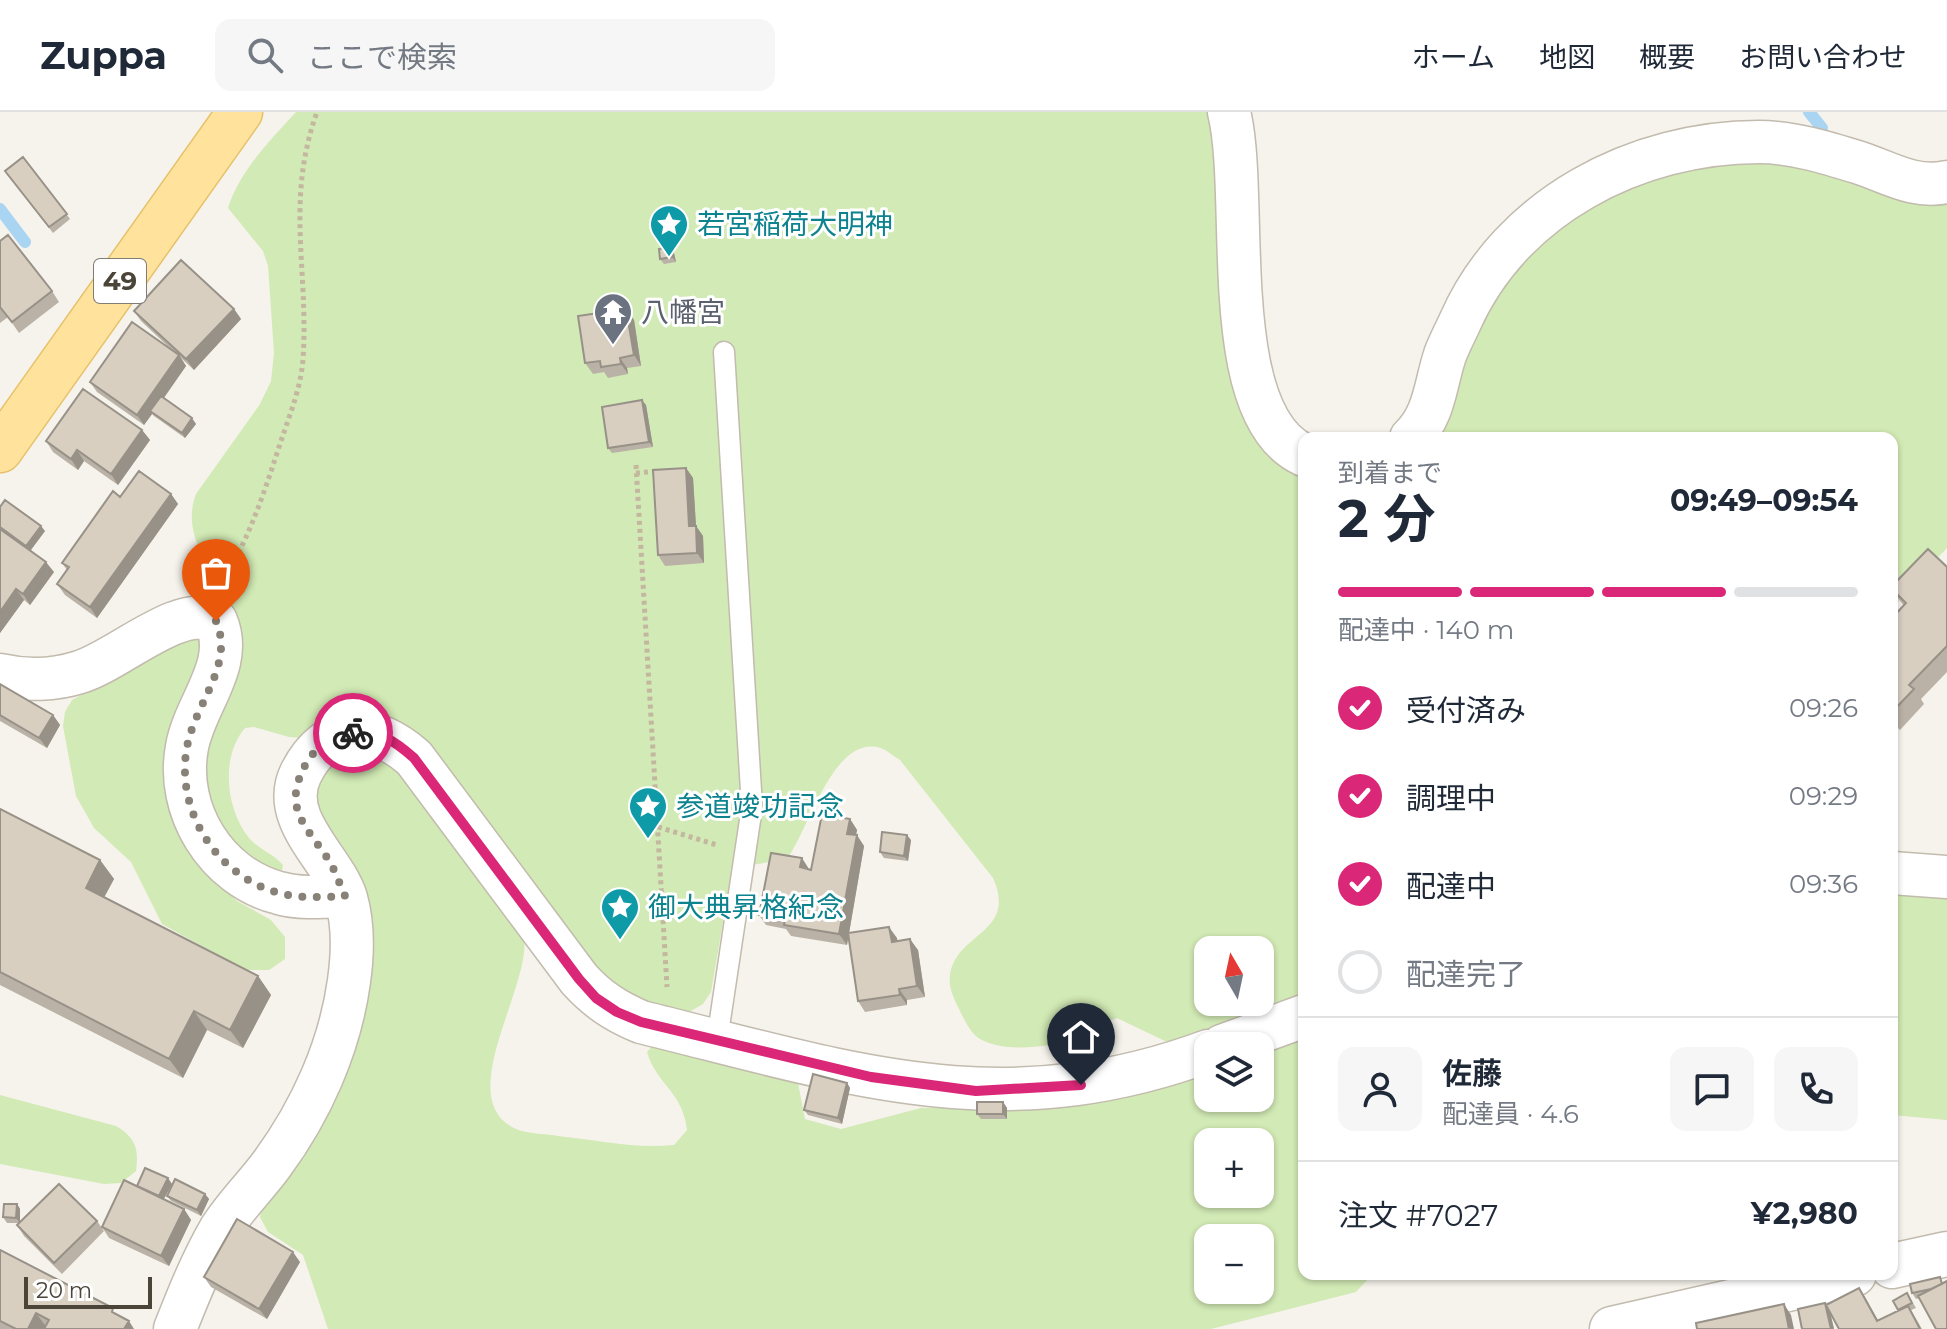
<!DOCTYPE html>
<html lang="ja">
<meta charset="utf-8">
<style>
body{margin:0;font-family:Montserrat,"Noto Sans JP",sans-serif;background:#f6f6f7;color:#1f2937;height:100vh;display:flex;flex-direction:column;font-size:30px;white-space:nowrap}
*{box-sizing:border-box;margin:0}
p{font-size:26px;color:#747a83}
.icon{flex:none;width:44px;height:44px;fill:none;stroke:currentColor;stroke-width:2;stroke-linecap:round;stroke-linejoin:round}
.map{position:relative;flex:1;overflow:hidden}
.panel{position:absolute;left:1298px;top:320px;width:600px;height:848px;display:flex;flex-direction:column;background:#fff;border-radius:16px;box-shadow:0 2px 6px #0004}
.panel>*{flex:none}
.needle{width:52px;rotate:351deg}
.buttons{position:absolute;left:1194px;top:824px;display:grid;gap:16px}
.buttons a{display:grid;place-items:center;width:80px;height:80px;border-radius:16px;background:#fff;box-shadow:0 2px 6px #0004;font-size:40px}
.scale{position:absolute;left:24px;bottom:20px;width:128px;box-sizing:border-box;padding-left:8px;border:4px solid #4b4439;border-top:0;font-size:22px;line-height:28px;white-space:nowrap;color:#4b4439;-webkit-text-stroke:6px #fff;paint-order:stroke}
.pin{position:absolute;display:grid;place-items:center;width:68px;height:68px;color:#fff;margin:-82px -34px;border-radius:50% 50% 50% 0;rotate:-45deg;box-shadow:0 0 8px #0007}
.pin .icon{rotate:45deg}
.courier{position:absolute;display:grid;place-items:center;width:80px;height:80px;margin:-40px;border:6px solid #db2777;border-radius:50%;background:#fff;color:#222;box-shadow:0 2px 10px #0007}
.overview em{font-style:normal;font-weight:700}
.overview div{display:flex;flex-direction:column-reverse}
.overview{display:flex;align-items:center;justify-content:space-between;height:136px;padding:0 40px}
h1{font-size:52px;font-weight:700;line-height:60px}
.bar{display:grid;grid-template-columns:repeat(4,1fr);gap:12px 8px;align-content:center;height:96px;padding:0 40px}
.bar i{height:10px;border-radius:6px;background:#e0e1e3}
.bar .current{background:#db2777}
.bar p{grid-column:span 4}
.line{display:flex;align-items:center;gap:20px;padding:0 40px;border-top:2px solid #e0e1e3}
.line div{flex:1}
.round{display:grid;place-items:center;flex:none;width:84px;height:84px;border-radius:16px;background:#f6f6f7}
ol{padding:0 40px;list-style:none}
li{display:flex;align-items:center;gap:24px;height:88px}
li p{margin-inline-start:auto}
li .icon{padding:8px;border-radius:50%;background:#db2777;color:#fff;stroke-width:4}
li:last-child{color:#747a83}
li i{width:44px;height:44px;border:4px solid #e0e1e3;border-radius:50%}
header{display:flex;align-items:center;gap:48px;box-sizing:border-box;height:112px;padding:0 40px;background:#fff;border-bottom:2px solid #e0e1e3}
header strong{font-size:38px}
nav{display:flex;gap:44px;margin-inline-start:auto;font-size:28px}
.search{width:560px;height:72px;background:#f6f6f7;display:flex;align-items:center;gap:20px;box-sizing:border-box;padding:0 28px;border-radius:16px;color:#747a83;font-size:30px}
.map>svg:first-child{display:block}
.green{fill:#d2eab5;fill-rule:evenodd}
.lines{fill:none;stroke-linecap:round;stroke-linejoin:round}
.stream{stroke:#a9d4f2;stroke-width:12}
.service-casing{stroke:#c2bbae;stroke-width:23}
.minor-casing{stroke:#c2bbae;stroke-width:45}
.tertiary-casing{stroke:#c2bbae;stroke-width:47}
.primary-casing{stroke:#e6c16a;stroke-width:47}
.path{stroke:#c4b79f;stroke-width:5;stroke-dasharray:4 4;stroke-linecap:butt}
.service{stroke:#fff;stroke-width:20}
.minor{stroke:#fff;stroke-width:42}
.tertiary{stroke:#fff;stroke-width:44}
.primary{stroke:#ffe39c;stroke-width:44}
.wall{fill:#bab2a6}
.shaded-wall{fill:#979187}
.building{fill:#d8cfc1;stroke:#979187;stroke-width:2}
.done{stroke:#878178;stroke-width:8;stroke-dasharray:0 14.4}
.route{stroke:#db2777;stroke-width:10}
.labels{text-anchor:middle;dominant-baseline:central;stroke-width:6;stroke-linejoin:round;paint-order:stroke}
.shield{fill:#fff;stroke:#817c74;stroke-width:2}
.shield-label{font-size:26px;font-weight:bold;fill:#4b4439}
.culture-label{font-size:28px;fill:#0d838f;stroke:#fff;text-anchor:start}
.worship-label{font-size:28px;fill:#5b616d;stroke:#fff;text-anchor:start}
</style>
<header>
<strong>Zuppa</strong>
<div class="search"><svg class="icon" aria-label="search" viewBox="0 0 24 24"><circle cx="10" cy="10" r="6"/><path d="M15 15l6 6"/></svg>ここで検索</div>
<nav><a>ホーム</a><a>地図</a><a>概要</a><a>お問い合わせ</a></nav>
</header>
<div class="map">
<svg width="1947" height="1217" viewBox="0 0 1947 1217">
<rect width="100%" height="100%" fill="#f6f3ec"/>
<path class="green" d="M296,0h913l27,281c12,38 30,68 68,83v523l-115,42 -20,2 -52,-25c-16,5 -26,19 -43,23 -25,5 -68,12 -92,-1 -11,-5 -17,-19 -22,-29 -5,-10 -12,-23 -10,-35 5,-44 68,-42 43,-98l-93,-118c-7,-4 -15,-12 -23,-13 -45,-8 -68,82 -90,112l-41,7 -15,9 -20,117 -8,12 -14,8 -16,1 -67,-28 -180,-238 -137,-10 -35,-10 -9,1c-25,29 -19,82 4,110 9,11 25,16 34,27l-1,5c-19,1 -40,-15 -51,-30 -38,-49 -26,-95 -3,-148 9,-20 16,-36 13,-58 -8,-50 -65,-86 -45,-140l64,-90 11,-23 3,-28 -6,-87 -5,-15 -35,-43c11,-36 42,-68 68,-96zM1208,838h52v52h-52z
M1762,50c16,2 34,3 50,7 43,11 90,43 135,33v346l-41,43 -14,20v-173h-455c21,-38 25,-81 45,-120 56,-106 165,-154 280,-156z
M199,523l5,13 -26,63 33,165 26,25 34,19 14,17v22l-16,11h-24l-83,-46 -31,-62 -37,-34 -18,-32 -13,-70 2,-14 7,-12 109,-60z
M343,639l42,2 139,184c8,51 -78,170 -2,194 11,3 25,3 36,5 39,4 78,13 116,9l13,-15c-4,-38 -31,-46 -40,-78l7,-8 143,34 8,41 36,10 80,-21 108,-2 179,-38v30h52v-49l44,-16v241h69l-17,18 -145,37h-883l-25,-74 -35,-23 -8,-15 2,-16 92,-166 -40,-253zM1208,1030h52v52h-52zM1208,1126h52v52h-52z
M1892,778l55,3v227l-55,-5z
M0,983l116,31c20,12 23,23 20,45l-15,12 -17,1 -104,-20z"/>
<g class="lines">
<path class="stream" d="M1809,0l13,16
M0,97l25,33"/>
<defs>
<path id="service" d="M717,928l35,-233 -28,-455"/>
<path id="minor" d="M1229,0c21,84 -14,302 75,343
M1411,326c24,-23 24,-53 34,-83 4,-11 10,-22 15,-33 51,-116 177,-180 299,-180 34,0 69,11 101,21 30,10 54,26 87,19
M0,563c26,6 55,5 80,-3 39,-12 99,-69 136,-51 19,44 -21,82 -29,126 -12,63 29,130 92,146 21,6 44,4 66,3
M1892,761l55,4
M1222,934l82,-30
M175,1217c13,-33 27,-68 45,-99 15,-24 36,-44 52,-66 39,-53 68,-117 77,-183 4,-28 5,-55 -3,-83 -13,-40 -68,-79 -45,-125 27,-53 73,-50 113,-15l165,221c18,20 36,32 62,43 204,50 358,106 567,29"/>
<path id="tertiary" d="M1892,1154l55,-12
M1612,1217l242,-55"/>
<path id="primary" d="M0,338l240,-338"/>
</defs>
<use href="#service" class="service-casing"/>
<use href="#minor" class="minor-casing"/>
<use href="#tertiary" class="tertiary-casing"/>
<use href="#primary" class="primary-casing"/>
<path class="path" d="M636,353l31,522
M636,361l23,-2
M223,469c27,-44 42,-91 58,-140 9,-27 20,-54 22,-82 6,-89 -18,-158 14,-247
M658,715l59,18"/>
<use href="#service" class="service"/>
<use href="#minor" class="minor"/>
<use href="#tertiary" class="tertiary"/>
<use href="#primary" class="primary"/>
</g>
<path class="wall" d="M23,45l47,62 -17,14 -48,-62z
M0,129l52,50 7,11 -40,31 -11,-16 -8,6z
M670,135l4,6 2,9 -12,2 -4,-5z
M234,197l7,10 -47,51 -13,-12 5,8 -22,32 32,26 -11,14 -31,-22 -2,-2 -8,11 -47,-33 -7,-10 85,-29 -34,-32 -7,-10z
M626,197l8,11 7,46 -14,2 1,6 -20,4 -4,-6 -11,2 -8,-11z
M646,293l7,42 -41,6 -4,-5z
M142,318l8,10 -32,45 -34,-24 -6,9 -25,-18 -7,-11z
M686,356l7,10 3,48 7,10 1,27 -39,3 -7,-11z
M171,382l7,10 -81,114 -32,-23 -8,-11 10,-14 -5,-7 58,-66z
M0,395l45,24 -14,19 23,22 -24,33 -6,-5 -24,33z
M1947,455v105l-26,27 3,5 -24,26 -8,-8v-104l12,-12 -12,-16z
M0,572l53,31 7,10 -13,23 -47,-27z
M0,697l100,51 14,19 -10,18 154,79 13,19 -28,53 -36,-18 -24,48 -183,-93z
M850,707l7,11 -1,5 8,11 -15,87 48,5v3l21,9 7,47 -18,3v5l-42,7 -7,-11 -10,-64 -1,8 -56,-9 -5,-7 -20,-4 -7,-10 50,-46 2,1z
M911,728l-3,21 -24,-3 -4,-6z
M847,971l3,5 -8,36 -34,-9 -4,-5z
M1003,990l4,6v11h-26l-4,-5z
M172,1072l-8,15 20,10 7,11 -22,46 -60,-28 -7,-11z
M205,1082l4,5 -8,17 -30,-15 -4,-5z
M17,1092l3,5v14l77,-2 7,10 -42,43 -38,-38 -7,-11 2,-2h-12l-4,-6z
M0,1138l119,66 15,13h-134z
M300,1150l-33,57 -56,-32 -7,-10z
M1944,1171l-24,15 -4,1 -4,-6z
M1859,1176l7,11 12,22 21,-11 8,-17 9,15 -5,2 11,19h-83l-9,-18 4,18h-32l25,-24z"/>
<path class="shaded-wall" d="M670,135l4,6 2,9 -4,-5z
M234,197l7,10 -47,51 -8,-11z
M626,197l8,11 7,46 -7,-11z
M179,243l7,11 -33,47 -3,-2 2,3 -8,11 -7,-10z
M620,246l7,10 1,6 -7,-10z
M642,288l4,5 7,42 -4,-5z
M192,306l4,6 -11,14 -3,-5z
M142,318l8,10 -32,45 -7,-11z
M77,338l7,11 -6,9 -7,-11z
M686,356l7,10 3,48 7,10 1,27 -7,-10 -8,-27z
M171,382l7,10 -81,114 -7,-11z
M41,414l4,5 -15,20 -4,-5z
M46,450l8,10 -24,33 -7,-11z
M16,477l8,11 -24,33v-21z
M53,603l7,10 -13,23 -8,-10z
M850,707l7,11 -3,14 -7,-10z
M857,723l7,11 -17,99 -8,-11z
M907,723l4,5 -3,21 -4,-5z
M802,746l7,11 -9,-2z
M100,748l14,19 -15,28 -13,-19z
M889,815l8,11 2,15 -7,-11z
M910,827l8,11 7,47 -8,-11z
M258,864l13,19 -28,53 -13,-18z
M899,877l8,11v5l-7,-10z
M194,899l13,19 -24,48 -14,-19z
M847,971l3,5 -8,36 -4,-6z
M1003,990l4,6v11l-4,-5z
M168,1066l4,6 -10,18 -3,-6z
M205,1082l4,5 -8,17 -4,-6z
M17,1092l3,5v14l-4,-5z
M184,1097l7,11 -22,46 -8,-10z
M293,1140l7,10 -33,57 -8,-10z
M1859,1176l7,11 17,30 -6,-8z
M1825,1191l4,5 5,21h-3z
M1784,1192l7,11 3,14h-5z
M36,1201l11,15 -1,1h-18z
M129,1209l5,8h-10z"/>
<path class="building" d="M23,45l44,57 -18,13 -44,-56z
M8,123l44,56 -40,31 -12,-15v-66z
M670,135l2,10 -12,2 -1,-10z
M181,148l53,49 -48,50 -52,-48z
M626,197l8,46 -14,3 1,6 -20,3 -1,-6 -15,2 -7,-47z
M132,210l47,33 -42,60 -47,-33z
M83,277l59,41 -31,44 -34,-24 -6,9 -25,-18z
M161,284l31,22 -10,15 -32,-22z
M642,288l7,42 -41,6 -6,-41z
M686,356l3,58h7l1,27 -39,2 -5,-85z
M139,359l32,23 -81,113 -33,-23 12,-17 -7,-4 51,-72 7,6z
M5,388l36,26 -15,20 -26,-19v-20z
M0,417l46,33 -23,32 -7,-5 -16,23z
M1928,437l19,18v79l-38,39 5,4 -22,23v-66l1,-2 -1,-1v-25l14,-15 -14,-14v-3z
M0,572l53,31 -14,23 -39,-23z
M0,697l100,51 -14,28 172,88 -28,54 -36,-19 -25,48 -169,-87z
M822,702l28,5 -3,15 10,1 -18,99 -55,-9 1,-6 -26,-4 12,-62 31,5 -2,9 11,3z
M882,720l25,3 -3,21 -24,-4z
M889,815l3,15 18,-3 7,47 -18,3 1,6 -42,6 -10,-68z
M813,962l34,9 -9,35 -34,-8z
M977,990h26v12h-26z
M145,1056l23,10 -9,18 -22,-10z
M175,1067l30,15 -8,16 -30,-14z
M124,1068l60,29 -23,47 -59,-29z
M59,1072l38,37 -43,42 -37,-38z
M4,1092h13l-1,14 -13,-1z
M237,1107l56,33 -34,57 -55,-32z
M0,1138l113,58 -1,4 17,9 -5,8h-80l5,-9 -13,-7 -8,16h-12l-16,-8z
M1940,1165l2,7 -11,5 -19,4 -2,-9z
M1947,1169v48h-11l-18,-33z
M1859,1176l18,33 31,-15 12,23h-81l-13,-24z
M1907,1181l5,10 -14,7 -5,-9z
M1825,1191l6,26h-29l-4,-20z
M1784,1192l5,25h-92l-1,-6z"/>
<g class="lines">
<path class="done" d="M216,509c19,44 -21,82 -29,126 -12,63 29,129 92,146 21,6 44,4 66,3 -5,-11 -9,-23 -15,-34 -23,-36 -50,-53 -23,-100 10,-17 27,-25 46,-29"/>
<path class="route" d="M353,621c25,-4 43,9 61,25l165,221 17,19 21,14 24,10 230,55 105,14 105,-6"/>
</g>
<defs>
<symbol id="sight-pin" viewBox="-11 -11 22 30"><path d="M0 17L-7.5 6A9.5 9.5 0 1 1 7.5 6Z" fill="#0f9aa8" stroke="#fff"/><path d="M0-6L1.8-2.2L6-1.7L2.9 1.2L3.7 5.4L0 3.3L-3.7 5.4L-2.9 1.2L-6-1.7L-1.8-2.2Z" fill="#fff"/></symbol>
<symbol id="temple-pin" viewBox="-11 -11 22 30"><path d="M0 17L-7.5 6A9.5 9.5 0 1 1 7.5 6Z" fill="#6b7280" stroke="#fff"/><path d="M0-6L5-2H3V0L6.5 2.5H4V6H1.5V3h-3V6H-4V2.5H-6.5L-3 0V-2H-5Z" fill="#fff"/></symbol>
</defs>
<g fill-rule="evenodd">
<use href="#sight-pin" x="647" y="90" width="44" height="60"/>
<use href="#temple-pin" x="591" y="178" width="44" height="60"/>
<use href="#sight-pin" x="626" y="672" width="44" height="60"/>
<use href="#sight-pin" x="598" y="773" width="44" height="60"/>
</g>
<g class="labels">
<rect class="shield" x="94" y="147" width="52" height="44" rx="6"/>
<g class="shield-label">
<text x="120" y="169">49</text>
</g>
<g class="culture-label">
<text x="697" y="112">若宮稲荷大明神</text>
<text x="676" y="694">参道竣功記念</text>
<text x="648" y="795">御大典昇格紀念</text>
</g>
<g class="worship-label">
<text x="641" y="200">八幡宮</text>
</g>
</g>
</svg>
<div class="buttons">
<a><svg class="needle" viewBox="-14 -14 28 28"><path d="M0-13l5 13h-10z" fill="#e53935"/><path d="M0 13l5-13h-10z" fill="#747a83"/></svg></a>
<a><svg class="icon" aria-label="layers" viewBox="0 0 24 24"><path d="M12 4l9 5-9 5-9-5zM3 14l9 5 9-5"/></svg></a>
<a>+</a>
<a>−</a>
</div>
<div class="scale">20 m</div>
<div class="pin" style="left:216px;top:509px;background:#ea580c"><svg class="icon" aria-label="bag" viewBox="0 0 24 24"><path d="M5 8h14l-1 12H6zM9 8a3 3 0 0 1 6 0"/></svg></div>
<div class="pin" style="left:1081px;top:973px;background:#1f2937"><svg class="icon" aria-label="home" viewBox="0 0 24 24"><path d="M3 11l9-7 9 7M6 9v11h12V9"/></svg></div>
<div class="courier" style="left:353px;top:621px"><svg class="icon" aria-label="bike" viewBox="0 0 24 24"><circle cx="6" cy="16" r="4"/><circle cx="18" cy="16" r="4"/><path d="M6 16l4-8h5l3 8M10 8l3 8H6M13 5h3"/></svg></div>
<section class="panel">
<div class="overview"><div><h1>2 分</h1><p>到着まで</p></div><em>09:49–09:54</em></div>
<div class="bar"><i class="current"></i><i class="current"></i><i class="current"></i><i></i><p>配達中 · 140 m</p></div>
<ol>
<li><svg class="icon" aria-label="check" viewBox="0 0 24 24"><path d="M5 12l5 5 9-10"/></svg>受付済み<p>09:26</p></li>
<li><svg class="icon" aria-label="check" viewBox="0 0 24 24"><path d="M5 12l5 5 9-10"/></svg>調理中<p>09:29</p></li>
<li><svg class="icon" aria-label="check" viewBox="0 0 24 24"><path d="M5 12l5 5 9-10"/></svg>配達中<p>09:36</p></li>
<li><i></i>配達完了</li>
</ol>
<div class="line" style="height:144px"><a class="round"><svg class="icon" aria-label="person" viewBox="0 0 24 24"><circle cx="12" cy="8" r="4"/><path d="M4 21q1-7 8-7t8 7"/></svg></a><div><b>佐藤</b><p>配達員 · 4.6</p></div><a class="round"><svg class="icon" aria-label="chat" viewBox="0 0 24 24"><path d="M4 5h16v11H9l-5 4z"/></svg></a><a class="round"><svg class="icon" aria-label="phone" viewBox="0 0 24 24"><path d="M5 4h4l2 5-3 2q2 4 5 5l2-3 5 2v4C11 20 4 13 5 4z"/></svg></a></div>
<div class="line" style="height:104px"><div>注文 #7027</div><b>¥2,980</b></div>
</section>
</div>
